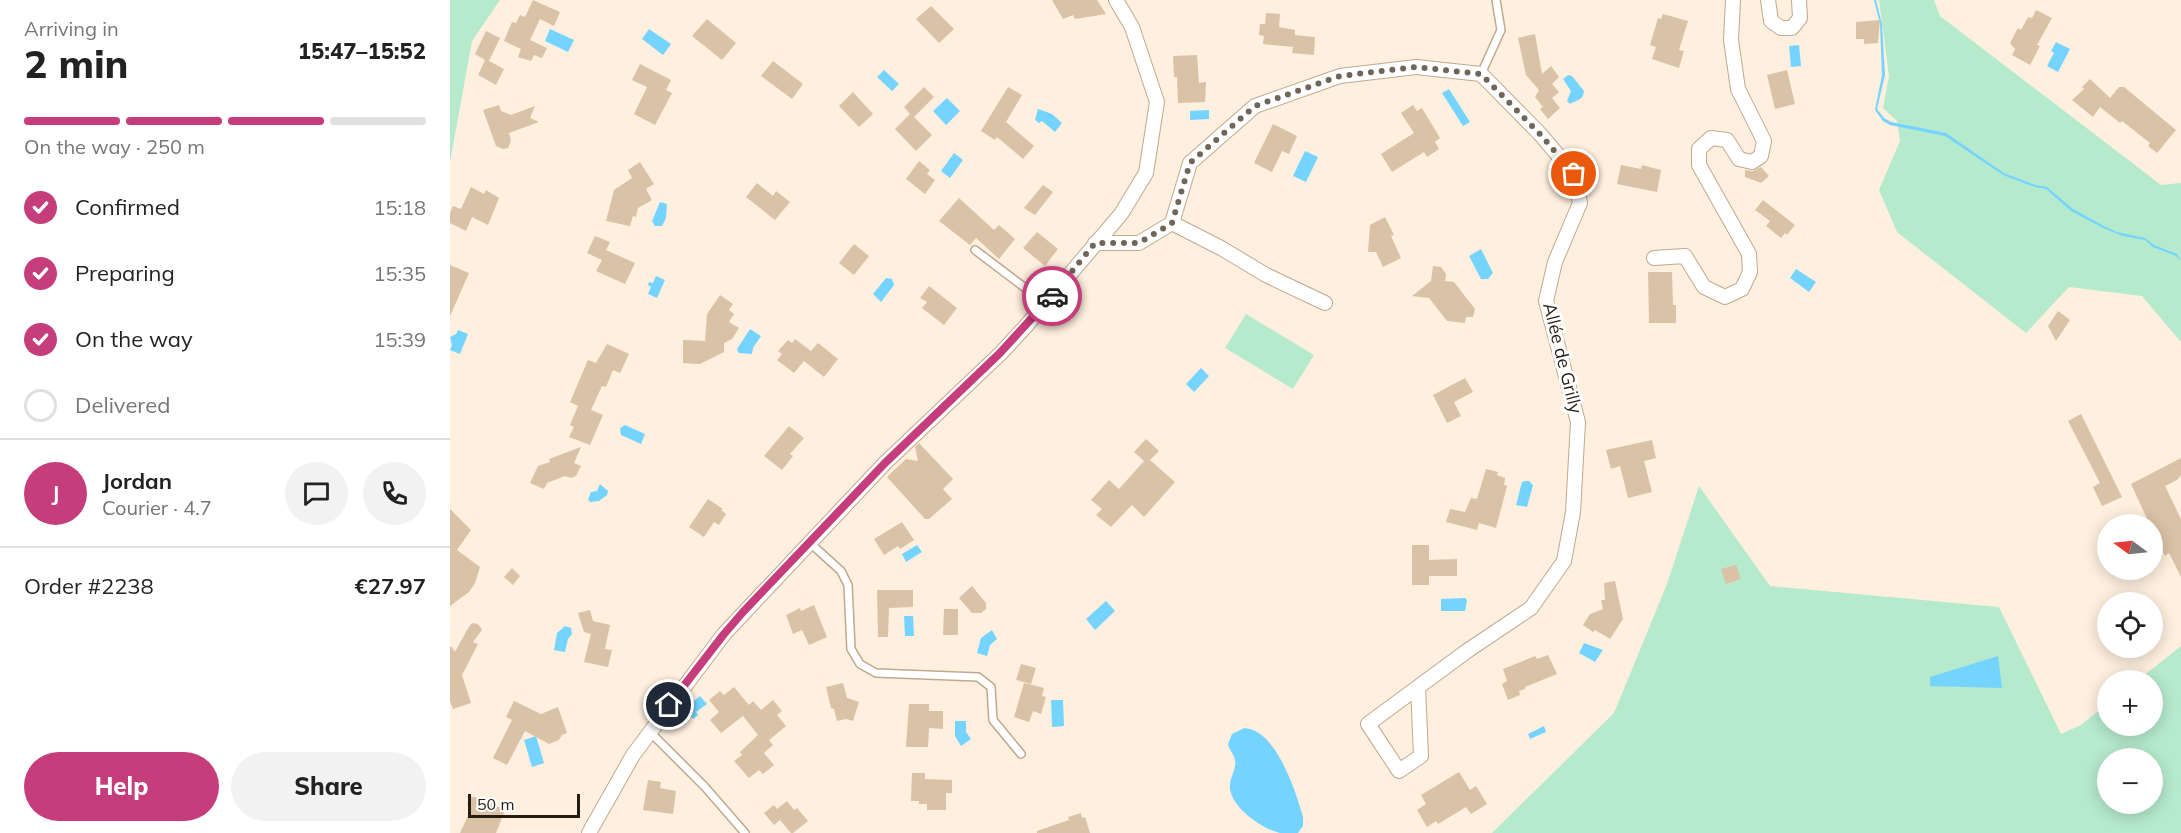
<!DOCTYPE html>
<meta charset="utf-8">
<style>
body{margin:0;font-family:Mulish,sans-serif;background:#f2f2f2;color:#222;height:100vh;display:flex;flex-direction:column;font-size:22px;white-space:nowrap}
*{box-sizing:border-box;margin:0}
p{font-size:20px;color:#767676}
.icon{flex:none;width:33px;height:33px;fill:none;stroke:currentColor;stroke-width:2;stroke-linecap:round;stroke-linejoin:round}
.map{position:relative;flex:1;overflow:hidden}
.panel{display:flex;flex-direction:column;background:#fff;width:450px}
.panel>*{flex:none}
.needle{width:39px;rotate:285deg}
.buttons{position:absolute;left:1647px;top:514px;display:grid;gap:12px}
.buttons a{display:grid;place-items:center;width:66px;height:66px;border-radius:50%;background:#fff;box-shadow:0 3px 15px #0003;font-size:30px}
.scale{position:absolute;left:18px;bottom:15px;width:112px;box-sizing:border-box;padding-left:6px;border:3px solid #241b11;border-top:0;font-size:16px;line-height:21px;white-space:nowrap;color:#241b11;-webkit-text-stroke:4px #fff;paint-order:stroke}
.pin{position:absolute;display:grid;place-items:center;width:51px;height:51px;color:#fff;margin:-26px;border:3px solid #fff;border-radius:50%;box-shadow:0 2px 6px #0007}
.courier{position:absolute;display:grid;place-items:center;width:60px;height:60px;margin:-30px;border:4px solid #c53d7b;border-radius:50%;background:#fff;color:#222;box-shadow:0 2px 8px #0007}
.head em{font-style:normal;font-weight:800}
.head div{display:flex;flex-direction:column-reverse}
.head{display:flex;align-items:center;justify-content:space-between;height:102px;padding:0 24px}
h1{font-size:39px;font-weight:800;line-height:45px}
.bar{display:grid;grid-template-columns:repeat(4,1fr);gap:9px 6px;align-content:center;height:72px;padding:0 24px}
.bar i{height:8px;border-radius:4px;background:#e0e0e0}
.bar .selected{background:#c53d7b}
.bar p{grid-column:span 4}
.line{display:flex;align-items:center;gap:15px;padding:0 24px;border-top:2px solid #e0e0e0}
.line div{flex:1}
.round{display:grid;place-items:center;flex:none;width:63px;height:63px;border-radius:32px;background:#f2f2f2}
ol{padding:0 24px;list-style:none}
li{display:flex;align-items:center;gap:18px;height:66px}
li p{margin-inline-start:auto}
li .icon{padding:6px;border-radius:50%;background:#c53d7b;color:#fff;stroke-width:4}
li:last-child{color:#767676}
li i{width:33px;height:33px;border:3px solid #e0e0e0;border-radius:50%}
.cta{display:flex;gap:12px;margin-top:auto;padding:12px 24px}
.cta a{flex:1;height:69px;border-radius:36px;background:#c53d7b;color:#fff;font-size:24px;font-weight:800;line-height:69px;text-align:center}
.cta a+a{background:#f2f2f2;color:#222}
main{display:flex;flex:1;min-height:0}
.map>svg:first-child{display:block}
.green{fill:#b6eacd;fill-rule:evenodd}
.water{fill:#74d4ff}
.building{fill:#dac2a6}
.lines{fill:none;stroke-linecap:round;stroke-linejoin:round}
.service-casing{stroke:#c0a98d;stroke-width:10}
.minor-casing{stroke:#c0a98d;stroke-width:16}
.service{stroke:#fff;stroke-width:7}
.minor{stroke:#fff;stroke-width:14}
.done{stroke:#706559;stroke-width:6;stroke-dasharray:0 10.8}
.route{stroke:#c53d7b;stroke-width:8}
.labels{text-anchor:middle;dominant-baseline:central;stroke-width:6;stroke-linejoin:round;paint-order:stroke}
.street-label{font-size:18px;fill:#241b11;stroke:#fff}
</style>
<main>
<section class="panel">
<div class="head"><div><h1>2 min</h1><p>Arriving in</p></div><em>15:47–15:52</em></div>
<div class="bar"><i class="selected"></i><i class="selected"></i><i class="selected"></i><i></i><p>On the way · 250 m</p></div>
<ol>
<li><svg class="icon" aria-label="check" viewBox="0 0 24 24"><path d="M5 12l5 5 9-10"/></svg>Confirmed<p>15:18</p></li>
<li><svg class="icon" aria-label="check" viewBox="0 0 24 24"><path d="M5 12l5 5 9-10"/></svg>Preparing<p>15:35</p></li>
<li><svg class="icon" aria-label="check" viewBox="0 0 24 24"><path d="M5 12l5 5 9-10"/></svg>On the way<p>15:39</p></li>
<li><i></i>Delivered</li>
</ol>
<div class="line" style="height:108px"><b class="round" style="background:#c53d7b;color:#fff">J</b><div><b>Jordan</b><p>Courier · 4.7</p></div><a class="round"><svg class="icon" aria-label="chat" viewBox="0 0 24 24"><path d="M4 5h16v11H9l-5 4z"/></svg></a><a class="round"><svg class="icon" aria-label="phone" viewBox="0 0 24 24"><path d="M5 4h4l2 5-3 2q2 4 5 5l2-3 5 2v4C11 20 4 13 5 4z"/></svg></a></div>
<div class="line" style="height:78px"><div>Order #2238</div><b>€27.97</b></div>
<div class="cta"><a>Help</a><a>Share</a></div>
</section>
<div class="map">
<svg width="1731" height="833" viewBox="0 0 1731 833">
<rect width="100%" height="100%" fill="#feefde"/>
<path class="green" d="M0,0h50l-28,41 -22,121z
M1429,0h55l6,16 221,169 20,-2v159l-39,-46 -73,-9 -43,46 -129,-101 -18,-42 21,-49 -3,-20 -14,-13 6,-32z
M796,314l68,41 -21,34 -68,-41z
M1249,486l71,100 229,21 62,127 20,-9 26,-21 1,22h44v-45h-15l44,-35v187h-689l122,-120 53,-129zM1658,759h44v45h-44z"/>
<path class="water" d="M1424,0h2l6,24 3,51 -8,34 7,9 7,4 55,11 58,40 31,12 12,2 26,22 31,17 13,6 28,6 9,7 23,9 4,7 -5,-5 -23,-9 -8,-7 -22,-4 -20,-8 -32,-17 -25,-22 -11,-2 -32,-12 -58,-39 -55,-11 -7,-4 -8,-11 7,-35 -2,-51z
M100,29l24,11 -6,12 -23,-11z
M199,29l22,15 -8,11 -21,-16z
M1606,42l14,7 -12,23 -11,-6 7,-13 -3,-2z
M1349,45l2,21 -10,1 -2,-21z
M434,70l15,14 -7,7 -15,-14z
M1118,75l4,1 12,15c-1,10 -8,9 -14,13l-3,-3 4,-10 -8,-12z
M999,89l21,33 -7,4 -21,-33z
M497,98l13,13 -14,14 -13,-14z
M588,109l14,5 10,9 -7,9 -13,-11 -3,2 -4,-3z
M759,110v9l-19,1v-9z
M855,151l13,6 -12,25 -13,-6z
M504,153l9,7 -13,18 -9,-7z
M210,202l7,2 -1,14 -4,8h-7l-3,-5z
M1031,249l12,24 -5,6h-7l-12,-23z
M1346,269l20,13 -7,10 -19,-14z
M206,276l9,4 -8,18 -9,-4 3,-7 -3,-2 1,-3 4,1z
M436,278l6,1 2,6 -13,17 -8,-8z
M300,329l11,7 -8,12 -1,6 -13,-1 -2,-4z
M8,330l10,4 -8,20 -10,-4 2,-5 -2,-8 6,-3z
M751,368l8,8 -15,16 -8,-8z
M175,425l20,9 -4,10 -20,-9 -1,-7z
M1076,481h3l4,4 -6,22 -11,-2 6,-23z
M150,484l8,7 -1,4 -8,6 -9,1 -2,-3 3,-7 6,-1z
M467,545l5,7 -16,10 -4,-8z
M1015,598l2,2 -2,11h-24v-12z
M656,601l9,10 -20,19 -9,-11z
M454,616h9l1,20h-9z
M115,626l6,2 1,6 -4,5 -3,13 -11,-2 3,-17z
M542,630l5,9 -7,6 -3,11 -10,-3 4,-15z
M1134,643l19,7 -8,12 -16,-9z
M1548,656l4,32 -72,-2v-9z
M250,696l7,8 -11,8 2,3 -5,4 -9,-10z
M601,700h12l1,26 -12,1z
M505,721h11v11l5,7 -10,7 -6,-10z
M1094,726l2,6 -16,7 -2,-5z
M794,728c32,1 52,64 59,89v9l-5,7c-6,0 -13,0 -18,0 -18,-4 -49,-26 -50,-45 -1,-10 7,-19 5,-28 -1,-6 -6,-10 -7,-16l4,-10z
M86,736l8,27 -12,4 -8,-27z"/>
<path class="building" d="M83,0l27,12 -6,14 -14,-7 -10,21 17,8 -5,10 -8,-3 -3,6 -13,-4 3,-8 -17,-8 8,-19 4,1 4,-8 5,2z
M602,0h45l9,14 -31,5 -2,-4 -10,4z
M481,6l23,23 -15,14 -23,-24z
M1586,10l16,8 -15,27 3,1 -10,19 -18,-10 3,-6 -5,-6 8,-15 3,2 7,-13 4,1z
M816,13l14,1 -1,13 16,3v5l20,2 -1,18 -22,-2 1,-6 -30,-3 1,-8 -5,-1 1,-11h5z
M1213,14l25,7 -9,29 5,1 -5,17 -27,-9 4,-12 -6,-2 8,-27 3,1z
M257,19l29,24 -14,17 -30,-24z
M1430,20l-2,23 -14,1v-5h-8v-17z
M36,31l14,7 -11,23 15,8 -8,16 -18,-10 7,-15 -10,-6z
M1085,34l7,40 9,-8 8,11 -7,7 7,8 -7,6 8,10 -12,11 -8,-10 3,-2 -8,-10 4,-7 -13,-15 -8,-37z
M747,55l2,28 7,-1 -1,20 -27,1 -1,-26h-3l-1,-21z
M323,61l30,23 -11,15 -31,-23z
M190,64l31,16 -5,10 6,3 -17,32 -21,-11 13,-27 -15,-7z
M1337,70l8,34 -20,5 -8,-34z
M1640,79l20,19 9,-11h5l52,43 -19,23 -9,-7 2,-3 -28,-22 -2,2 -20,-16 -7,10 -21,-17 12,-11 -2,-2z
M474,87l10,10 -20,20 18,18 -16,16 -21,-22 15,-15 -6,-7z
M558,87l14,8 -16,27 28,24 -11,13 -26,-22 -2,3 -14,-9z
M403,92l20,22 -14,13 -20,-21z
M49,105l2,6 10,4 24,-9 -5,12 9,4 -30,11 2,8 -3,7 -5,1 -7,-3 -13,-36z
M963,105l4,6 5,-3 18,30 -5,4 4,7 -12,8 -3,-5 -32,20 -11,-18 33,-21 -13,-20z
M823,124l24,12 -8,18 -7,-3 -10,21 -18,-9z
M469,161l11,9 -3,4 8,6 -10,14 -19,-15z
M190,162l14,22 -8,5 6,11 -14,8 -2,9 -3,-1 -3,10 -24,-5 8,-31 18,-12 -4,-8z
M1171,165l20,4 1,-4 19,5 -4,22 -40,-8z
M1311,167l8,9 -8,7 -16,-6v-7l8,1z
M307,183l16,13 3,-5 14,11 -15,18 -29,-23z
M593,185l10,7 -18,23 -11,-7z
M21,187l13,7 2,-4 13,8 -11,27 -16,-8 -6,14 -16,-8v-10l3,-7 8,3z
M509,198l35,32 5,-5 16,14 -16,20 -23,-21 -6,7 -31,-24z
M1313,200l32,25 -8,10 -2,-2 -4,5 -15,-12 4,-5 -15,-11z
M935,217l9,18 -3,1 10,22 -18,9 -7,-15h-8l2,-27z
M587,232l21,17 -13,17 -22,-18z
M145,236l15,6 -4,8 29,13 -10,21 -29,-13 6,-11 -15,-7z
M404,244l15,12 -15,19 -15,-12z
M0,265l19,8 -19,43z
M983,266l8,1 5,7 -1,7 9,1 21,27 -2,8h-7l-1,6 -18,-2 -18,-23 -17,-2 19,-15z
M1198,272h24l1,33h3v18h-27z
M479,286l28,22 -13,17 -22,-17 5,-6 -7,-4z
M270,295l13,9 -4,6 5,4 -5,8 10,6 -7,11 -8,4v9l-24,12 -17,-1v-23l22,1 2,-27z
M1608,311l12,9 -14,21 -8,-15z
M345,339l16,12 7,-8 20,16 -14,18 -20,-16 -10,12 -17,-13 5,-6 -4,-3 10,-11 4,3z
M157,344l22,10 -9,19 -7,-3 -7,17 -4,-1 -11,24 12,5 -13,30 -21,-8 5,-10 -4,-2 8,-19 -8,-4 18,-42 8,3z
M1015,378l8,14 -19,10 7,14 -14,7 -14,-28z
M1631,414l41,83 -20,9 -9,-19 7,-4 -32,-62z
M339,426l15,12 -14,16 3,2 -11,14 -18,-14z
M696,439l13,12 -9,9 25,22 -31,35 -12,-12 -21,22 -15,-12 6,-6 -11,-9 18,-20 10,9 25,-28 -10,-9z
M1202,440l4,18 -12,3 8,31 -24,6 -8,-32 -9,3 -5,-19z
M469,443l34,36 -10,10 9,10 -23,20h-4l-38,-42 19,-18 12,2 -3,-14z
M131,447l-7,16 7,3 -5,10 -5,2 -6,-2 -18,7 -3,6 -14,-6 8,-17 12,-4 -1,-3z
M1731,458v17l-4,5 -12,6 16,33v58l-12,-24 -4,3 -13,-26v-5h-2l-19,-41z
M1036,469l12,3 -1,3 8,3 -1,7 3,1 -11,42 -17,-5 -2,7 -31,-8 4,-13 15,3 6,-14 6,1z
M258,499l15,10 -2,1 5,4 -7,11 -5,-3 -10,15 -15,-10z
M0,509l21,21 -14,20 23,17 -5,16 -6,9 -19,14z
M452,522l12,18 -14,9 -2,-3 -14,9 -10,-16z
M962,545h17v15l28,-1v17h-28v9h-17z
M1286,565l5,14 -15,5 -5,-15z
M62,568l8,8 -7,9 -9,-8z
M1165,581l8,38 -13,20 -15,-9 -2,2 -10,-7 7,-11 13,-5 -2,-9h4l-1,-17z
M522,586l14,17v6l-5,4h-9l-13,-15z
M427,590h36v17l-24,1 -1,29h-10z
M364,605l13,32 -18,8 -7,-15 -9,4 -7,-19 14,-7 1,3z
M494,609h14v26h-15z
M140,610l3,11 17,4 -5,24 7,1 -4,17 -24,-5 7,-28 -7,-2 -6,-19z
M24,623l5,2 3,5 -9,12 5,2 -16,31 9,28 -18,6 -3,-8v-54h2l3,5 12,-22 4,-6z
M1098,655l9,19 -32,13v2l-6,2 1,4 -12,5 -6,-16 5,-3 -4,-12 32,-13 2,3z
M571,664l15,4 -5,16 -15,-4z
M393,683l4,15 12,4 -6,19 -7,-2 -9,2 -3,-12 -3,-1 -5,-21z
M574,683l20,5 -2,8 4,1 -5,17 -8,-3 -4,11 -15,-5z
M284,687l15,18 4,-4 8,9 12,-10 9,11 -5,4 9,11 -17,14 4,5 -9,8 10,12 -11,9 -4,-4 -10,8 -15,-17 8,-6 -2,-3 18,-17 -15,-19 -22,17 -11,-13 9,-8 -10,-12 11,-9 4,4z
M64,701l27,13 17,-7 9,26 -5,2 -3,5 -10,4 -24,-13 -18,34 -14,-7 19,-38 -6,-3z
M459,704h20v7h14v18l-14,-1 -1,19h-22z
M1009,772l11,18 6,-4 11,18 -16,10 -5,-7 -28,17 -2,-3 -9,6 -10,-17 9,-6 -5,-9z
M462,773h13v6l27,1v13h-6v17h-19v-6h-8v-3h-8z
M198,780l13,2 -1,6 16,3 -3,23 -30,-4z
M21,797h8l26,13 -9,23h-36l11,-24 -4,-5z
M337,801l7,9 3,-2 11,13 -15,12h-2l-11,-13 -6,5 -10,-12 10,-8 3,4z
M631,813l1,5 3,-1 5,16h-53v-2l32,-11 -1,-3z"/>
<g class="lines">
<defs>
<path id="service" d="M1031,74l20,-44 -5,-30
M525,250l70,53
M359,542l32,29 7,14 3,64 9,15 16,9 102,4 13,10 2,33 28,34
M200,732l55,55 40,46"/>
<path id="minor" d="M1318,0l3,21 10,7h11l8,-10 -1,-18
M722,223l49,25 45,27 59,28
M645,243h44l33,-20 18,-60 65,-57 85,-30 76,-9 65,7 59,60 34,40 6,29 -25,59 -9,39 32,121 -5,90 -9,49 -33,47 -64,43 -99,73 31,47 22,-15 -3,-69
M1204,258l31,-2 19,31 21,10 17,-8 8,-17 -1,-18 -50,-89v-16l12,-11 16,2 12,19 13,3 9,-6 3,-15 -26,-52 -7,-49 2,-40
M139,833l44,-78 91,-121 161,-171 116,-110 25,-27 95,-112 25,-41 11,-71 -25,-75 -16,-27"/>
</defs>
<use href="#service" class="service-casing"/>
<use href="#minor" class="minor-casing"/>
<use href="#service" class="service"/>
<use href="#minor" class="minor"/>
</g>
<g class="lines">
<path class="done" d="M602,296l43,-53h44l33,-20 18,-60 65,-57 85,-30 76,-9 65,7 59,60 34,40"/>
<path class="route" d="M219,705l55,-71 19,-22 142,-149 115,-110 52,-57"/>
</g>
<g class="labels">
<g class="street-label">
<text transform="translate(1113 358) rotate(76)">Allée de Grilly</text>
</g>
</g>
</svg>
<div class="buttons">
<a><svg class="needle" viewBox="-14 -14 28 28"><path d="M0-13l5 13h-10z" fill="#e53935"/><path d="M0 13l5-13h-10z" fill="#767676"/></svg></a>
<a><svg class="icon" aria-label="locate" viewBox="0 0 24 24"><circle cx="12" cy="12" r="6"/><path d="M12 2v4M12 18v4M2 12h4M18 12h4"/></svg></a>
<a>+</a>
<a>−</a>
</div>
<div class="scale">50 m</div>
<div class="pin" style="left:1124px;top:174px;background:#ea580c"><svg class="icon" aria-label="bag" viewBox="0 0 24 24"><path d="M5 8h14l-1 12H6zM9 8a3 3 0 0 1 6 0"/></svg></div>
<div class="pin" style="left:219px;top:705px;background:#1f2937"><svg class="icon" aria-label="home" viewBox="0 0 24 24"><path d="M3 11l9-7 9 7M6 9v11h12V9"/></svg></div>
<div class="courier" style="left:602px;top:296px"><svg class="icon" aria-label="car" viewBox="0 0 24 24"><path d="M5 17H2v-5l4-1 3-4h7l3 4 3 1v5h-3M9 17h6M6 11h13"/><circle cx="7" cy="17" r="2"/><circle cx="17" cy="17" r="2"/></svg></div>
</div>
</main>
